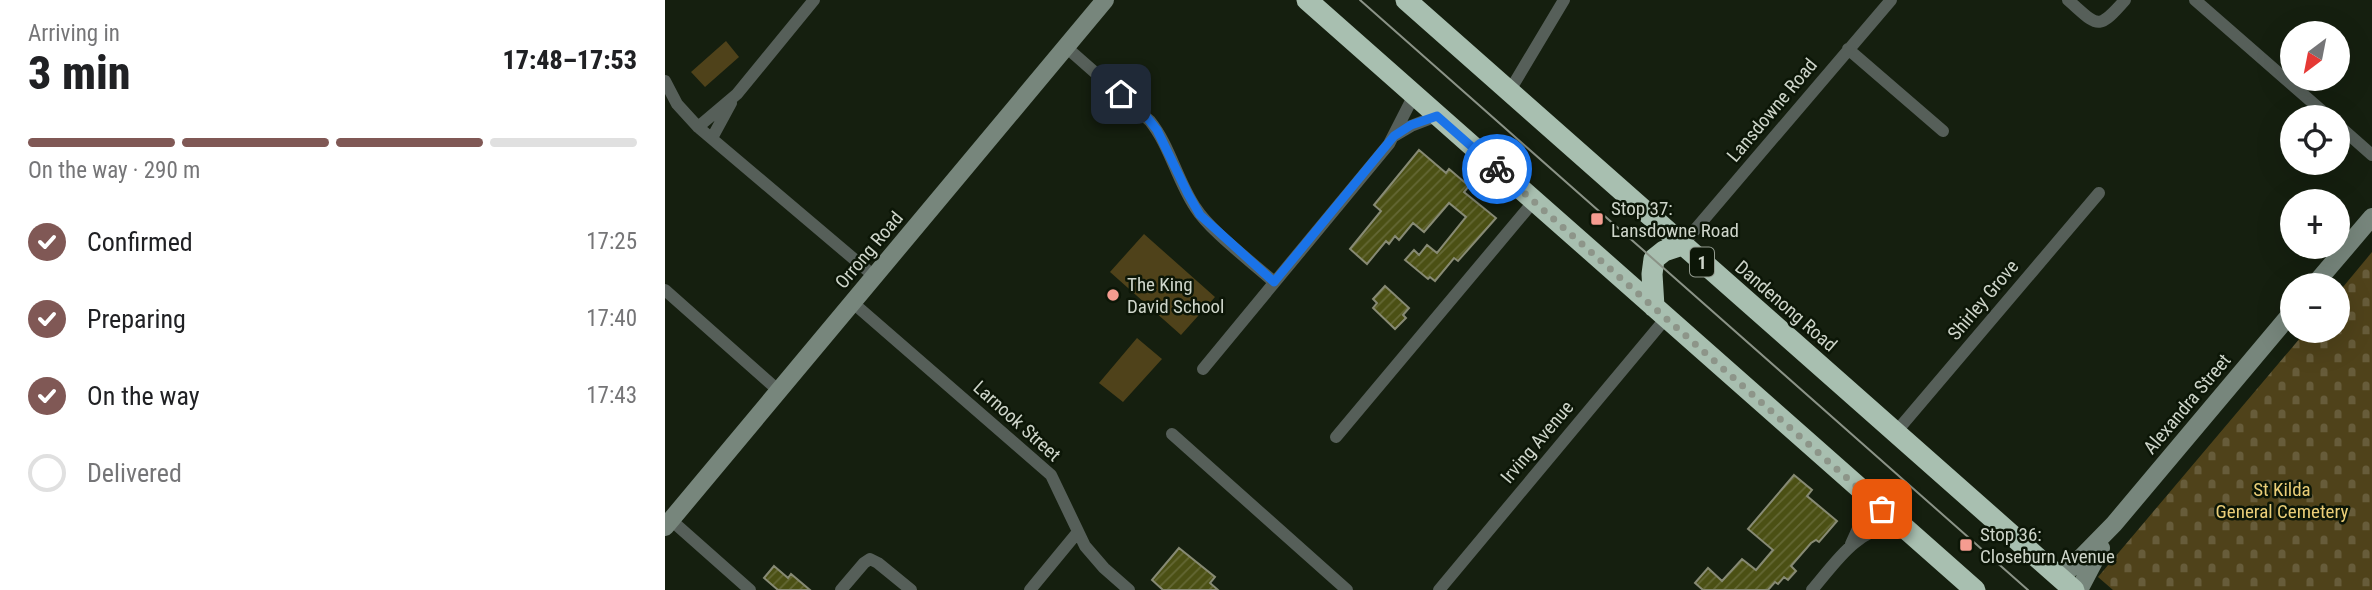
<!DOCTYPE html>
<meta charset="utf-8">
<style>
body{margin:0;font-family:"Roboto Condensed",sans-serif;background:#f6f6f6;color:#202124;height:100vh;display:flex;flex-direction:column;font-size:26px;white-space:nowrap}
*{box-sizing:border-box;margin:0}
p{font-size:23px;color:#757577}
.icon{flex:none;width:38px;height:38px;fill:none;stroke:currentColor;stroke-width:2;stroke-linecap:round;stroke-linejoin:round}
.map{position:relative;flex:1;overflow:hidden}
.details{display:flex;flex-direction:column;background:#fff;width:665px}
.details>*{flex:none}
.needle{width:46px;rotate:212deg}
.buttons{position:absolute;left:1615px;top:21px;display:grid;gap:14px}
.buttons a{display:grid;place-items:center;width:70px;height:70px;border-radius:50%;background:#fff;box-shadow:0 7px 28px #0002;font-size:35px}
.pin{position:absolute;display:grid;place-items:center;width:60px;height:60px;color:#fff;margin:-30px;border-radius:14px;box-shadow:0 4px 10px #0006}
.courier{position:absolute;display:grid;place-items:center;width:70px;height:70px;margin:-35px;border:5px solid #1a73e8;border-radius:50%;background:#fff;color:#222;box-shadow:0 2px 9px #0007}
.head em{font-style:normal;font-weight:800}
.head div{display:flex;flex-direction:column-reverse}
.head{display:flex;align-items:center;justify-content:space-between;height:119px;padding:0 28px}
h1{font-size:46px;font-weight:800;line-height:52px}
.bar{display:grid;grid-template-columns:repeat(4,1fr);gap:10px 7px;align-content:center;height:84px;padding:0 28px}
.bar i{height:9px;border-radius:5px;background:#e0e0e0}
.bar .on{background:#805855}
.bar p{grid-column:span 4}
ol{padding:0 28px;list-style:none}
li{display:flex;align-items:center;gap:21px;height:77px}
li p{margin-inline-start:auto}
li .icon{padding:7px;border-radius:50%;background:#805855;color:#fff;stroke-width:4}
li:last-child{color:#757577}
li i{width:38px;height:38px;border:4px solid #e0e0e0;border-radius:50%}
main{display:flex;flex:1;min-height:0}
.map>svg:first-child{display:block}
.cemetery{fill:url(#cemetery-stones)}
.pitch{fill:#4f421a}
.building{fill:url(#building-hatch);stroke:#878a74;stroke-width:2}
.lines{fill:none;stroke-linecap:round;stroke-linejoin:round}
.street{stroke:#565f59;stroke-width:12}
.secondary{stroke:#77867c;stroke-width:18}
.highway{stroke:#a8bfb0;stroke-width:21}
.tram{stroke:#8b9387;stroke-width:2}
.done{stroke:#8d9589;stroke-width:7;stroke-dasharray:0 12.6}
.route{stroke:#1a73e8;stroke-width:9}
.poi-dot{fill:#f59c90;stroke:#0c1607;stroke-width:2.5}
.labels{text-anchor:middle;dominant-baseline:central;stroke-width:5;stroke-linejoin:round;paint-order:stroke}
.shield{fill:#0c1607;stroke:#949c90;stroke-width:2}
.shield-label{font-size:18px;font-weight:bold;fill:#ced5ca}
.street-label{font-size:19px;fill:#ced5ca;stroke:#0c1607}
.poi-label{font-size:19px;fill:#ced5ca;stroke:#0c1607;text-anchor:start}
.park-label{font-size:19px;fill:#eace78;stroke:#0c1607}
</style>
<main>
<section class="details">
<div class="head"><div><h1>3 min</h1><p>Arriving in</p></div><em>17:48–17:53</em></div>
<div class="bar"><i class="on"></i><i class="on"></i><i class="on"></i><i></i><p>On the way · 290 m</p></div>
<ol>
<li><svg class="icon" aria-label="check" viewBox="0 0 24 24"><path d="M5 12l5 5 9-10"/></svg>Confirmed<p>17:25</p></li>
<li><svg class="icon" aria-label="check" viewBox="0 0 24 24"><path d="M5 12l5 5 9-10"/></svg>Preparing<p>17:40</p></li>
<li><svg class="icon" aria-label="check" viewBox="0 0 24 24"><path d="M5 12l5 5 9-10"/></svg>On the way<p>17:43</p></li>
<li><i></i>Delivered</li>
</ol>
</section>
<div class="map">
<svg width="1707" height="590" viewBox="0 0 1707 590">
<defs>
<pattern id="cemetery-stones" width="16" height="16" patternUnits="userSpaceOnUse" patternTransform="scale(1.75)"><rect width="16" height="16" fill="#4f421a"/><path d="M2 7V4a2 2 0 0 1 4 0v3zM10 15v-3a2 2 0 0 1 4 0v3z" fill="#675c3a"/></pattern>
<pattern id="building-hatch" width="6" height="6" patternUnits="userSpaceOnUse" patternTransform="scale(1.75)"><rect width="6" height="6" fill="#4b5014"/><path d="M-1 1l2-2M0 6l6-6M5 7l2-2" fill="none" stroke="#646835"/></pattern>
</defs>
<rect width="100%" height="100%" fill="#151f0f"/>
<path class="cemetery" d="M1707,252v338h-259l-15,-13 208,-246h32v-38z"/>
<path class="pitch" d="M61,41l13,16 -34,30 -14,-15z
M479,234l71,63 -34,38 -71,-63z
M472,338l25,21 -39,43 -24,-19z"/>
<path class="building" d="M754,150l27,23 3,-4 20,17 -5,6 32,26 -38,43 -4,-3 -19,23 -5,-4 -2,2 -23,-19 9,-10 5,5 8,-10 10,8 29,-36 -17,-14 -25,29 -11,-9 -14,17 -4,-4 -6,8 -3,-3 -19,23 -17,-15 31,-38 -7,-6z
M720,286l24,22 -6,7 3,3 -11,11 -22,-21 4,-5 -4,-4z
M1129,475l18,15 -5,6 30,25 -18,21 -3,-2 -5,3 -20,23 5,5 -8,9 -4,-3 -6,7 -3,-2 -7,8h-65l-8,-7 13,-15 14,13 20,-22 14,11 17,-20 -25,-21z
M514,548l36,29 -5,6 8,7h-55l-11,-10z
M109,566l14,12 3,-4 19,16h-32l-14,-12z"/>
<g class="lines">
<path class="street" d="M1403,0c30,26 29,32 57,0
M1530,0l134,117
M401,47l84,74c20,25 27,59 45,86 15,24 57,55 79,75
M1183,49l95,82
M0,81l12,23 21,23 176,149
M844,92l55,-92
M1673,125l34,30
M33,127l39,-33 77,-94
M729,136l17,-10 26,-10
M47,138l19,-35
M1017,245l209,-245
M0,290l114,101
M187,302l199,173 34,71 19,22 25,22
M538,369l186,-225 25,-49
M1231,432l203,-239
M507,434l175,156
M671,437l198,-236
M6,520l79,70
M1186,544l10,-22 6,-26
M176,590l23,-27 6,-4 8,4 33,27
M365,590l47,-57
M774,590l227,-272
M1147,590c28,-33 41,-56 85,-68"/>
<path class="secondary" d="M1649,285l58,-68
M0,527l440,-527
M1396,578l53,-54 179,-213
M1414,590l22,-42"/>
<path class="highway" d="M642,0l668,590
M741,0l668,590
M989,307l-2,-33 2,-15 10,-8 18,-6"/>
<path class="tram" d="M695,0l668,590"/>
</g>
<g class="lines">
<path class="done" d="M832,169l385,340"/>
<path class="route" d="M456,94l21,17 15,19 31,64 12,21 74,67 120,-146 17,-11 26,-9 60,53"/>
</g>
<g class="poi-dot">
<rect x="925" y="212" width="14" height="14" rx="3.5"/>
<circle cx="448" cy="295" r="7"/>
<rect x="1294" y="538" width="14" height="14" rx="3.5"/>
</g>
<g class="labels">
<rect class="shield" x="1025" y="247.5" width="24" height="29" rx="5"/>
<g class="shield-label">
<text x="1037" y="262">1</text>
</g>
<g class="street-label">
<text transform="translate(1107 110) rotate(-50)">Lansdowne Road</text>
<text transform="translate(204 250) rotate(-50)">Orrong Road</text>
<text transform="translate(1318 300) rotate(-50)">Shirley Grove</text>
<text transform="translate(1121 306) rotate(41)">Dandenong Road</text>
<text transform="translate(1522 404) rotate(-50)">Alexandra Street</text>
<text transform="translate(352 421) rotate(42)">Larnook Street</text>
<text transform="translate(872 442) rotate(-50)">Irving Avenue</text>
</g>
<g class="poi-label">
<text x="946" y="208">Stop 37:<tspan x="946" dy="22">Lansdowne Road</tspan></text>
<text x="462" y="284">The King<tspan x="462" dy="22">David School</tspan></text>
<text x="1315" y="534">Stop 36:<tspan x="1315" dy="22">Closeburn Avenue</tspan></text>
</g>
<g class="park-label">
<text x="1617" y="489">St Kilda<tspan x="1617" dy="22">General Cemetery</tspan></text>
</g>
</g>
</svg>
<div class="buttons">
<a><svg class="needle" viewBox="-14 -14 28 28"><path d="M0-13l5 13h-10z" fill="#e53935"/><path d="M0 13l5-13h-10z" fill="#757577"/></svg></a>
<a><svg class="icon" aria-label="locate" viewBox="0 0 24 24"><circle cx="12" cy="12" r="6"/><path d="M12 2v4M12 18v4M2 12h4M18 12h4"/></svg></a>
<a>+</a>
<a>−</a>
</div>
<div class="pin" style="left:1217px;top:509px;background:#ea580c"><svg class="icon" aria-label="bag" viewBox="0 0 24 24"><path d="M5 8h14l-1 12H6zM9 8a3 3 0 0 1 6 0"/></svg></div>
<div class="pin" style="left:456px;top:94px;background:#1f2937"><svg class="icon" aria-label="home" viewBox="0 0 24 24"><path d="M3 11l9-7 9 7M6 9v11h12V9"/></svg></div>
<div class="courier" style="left:832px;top:169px"><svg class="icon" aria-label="bike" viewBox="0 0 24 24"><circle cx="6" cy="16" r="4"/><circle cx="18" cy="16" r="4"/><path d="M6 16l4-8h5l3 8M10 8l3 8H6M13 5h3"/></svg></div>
</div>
</main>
